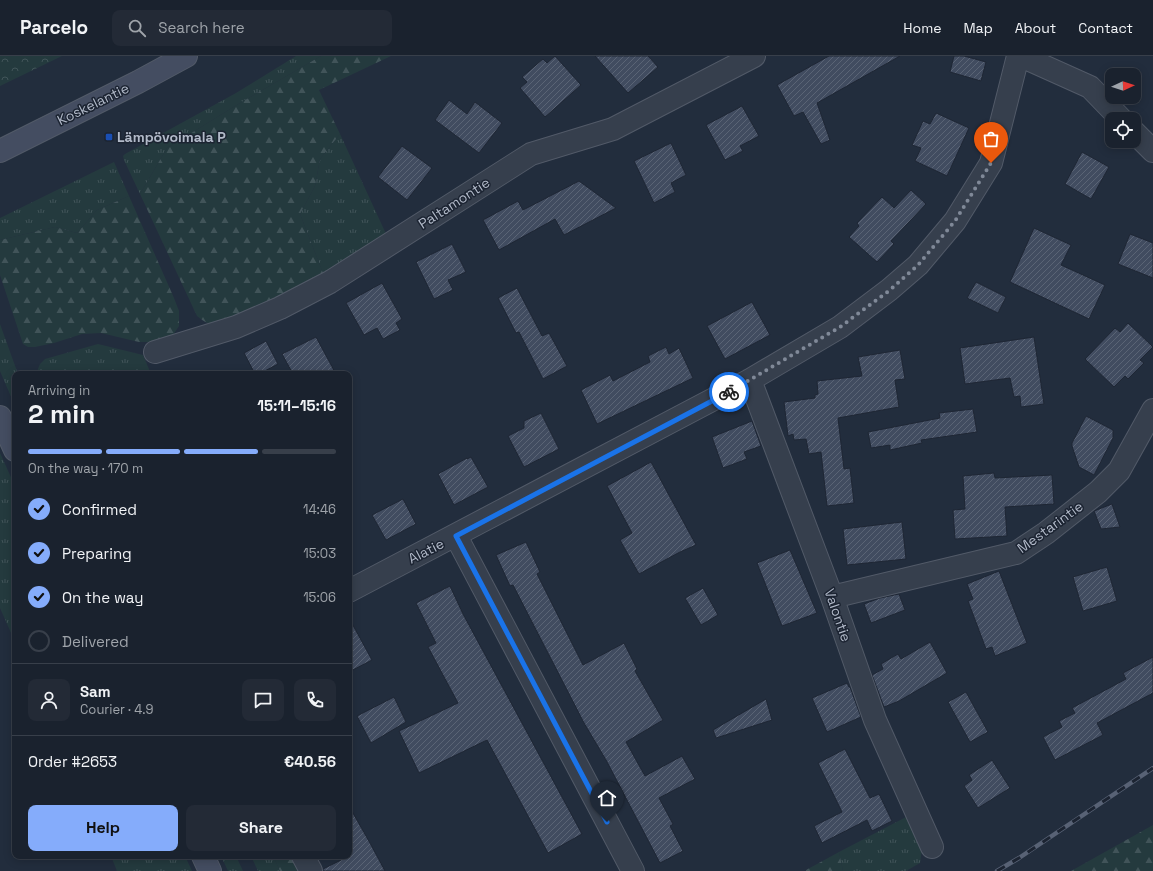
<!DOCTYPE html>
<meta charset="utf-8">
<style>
body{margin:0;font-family:"Space Grotesk",sans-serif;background:#232a36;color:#f1f3f6;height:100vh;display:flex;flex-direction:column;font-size:15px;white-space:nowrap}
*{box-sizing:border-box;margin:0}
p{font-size:13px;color:#9fa4aa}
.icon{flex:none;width:22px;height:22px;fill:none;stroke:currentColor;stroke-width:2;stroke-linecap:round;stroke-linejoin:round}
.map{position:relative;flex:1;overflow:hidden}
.drawer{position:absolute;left:12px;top:315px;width:340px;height:488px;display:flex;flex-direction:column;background:#1a222e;border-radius:8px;box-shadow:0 2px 10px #0003,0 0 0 1px #383f4a}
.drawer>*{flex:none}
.needle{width:26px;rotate:87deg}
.buttons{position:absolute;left:1105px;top:12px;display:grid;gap:8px}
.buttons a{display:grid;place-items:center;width:36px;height:36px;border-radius:8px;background:#1a222e;box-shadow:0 2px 10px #0003,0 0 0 1px #383f4a;font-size:20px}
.pin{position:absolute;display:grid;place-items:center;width:34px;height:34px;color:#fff;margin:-41px -17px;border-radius:50% 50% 50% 0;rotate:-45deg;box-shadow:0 0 4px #0007}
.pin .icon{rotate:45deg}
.courier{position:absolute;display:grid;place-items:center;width:40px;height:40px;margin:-20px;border:3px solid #1a73e8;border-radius:50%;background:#fff;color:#222;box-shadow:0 1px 5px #0007}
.headline em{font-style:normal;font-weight:800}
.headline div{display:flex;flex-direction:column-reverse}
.headline{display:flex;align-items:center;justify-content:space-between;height:68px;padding:0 16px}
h1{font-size:26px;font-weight:800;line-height:30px}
.bar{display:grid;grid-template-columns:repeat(4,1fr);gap:6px 4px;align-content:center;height:48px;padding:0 16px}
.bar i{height:5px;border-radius:3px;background:#383f4a}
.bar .on{background:#85acfb}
.bar p{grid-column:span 4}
.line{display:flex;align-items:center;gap:10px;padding:0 16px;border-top:1px solid #383f4a}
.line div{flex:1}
.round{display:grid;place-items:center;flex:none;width:42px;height:42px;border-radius:8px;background:#232a36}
ol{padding:0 16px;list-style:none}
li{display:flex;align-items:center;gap:12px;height:44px}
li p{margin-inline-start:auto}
li .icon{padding:4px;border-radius:50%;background:#85acfb;color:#111;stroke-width:4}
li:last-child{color:#9fa4aa}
li i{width:22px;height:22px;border:2px solid #383f4a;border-radius:50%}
.action{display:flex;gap:8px;margin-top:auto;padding:8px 16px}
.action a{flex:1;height:46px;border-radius:8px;background:#85acfb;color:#111;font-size:16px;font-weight:800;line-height:46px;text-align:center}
.action a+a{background:#232a36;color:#f1f3f6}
header{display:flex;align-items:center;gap:24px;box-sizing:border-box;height:56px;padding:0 20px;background:#1a222e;border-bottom:1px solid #383f4a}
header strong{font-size:19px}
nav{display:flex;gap:22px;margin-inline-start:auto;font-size:14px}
.search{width:280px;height:36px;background:#232a36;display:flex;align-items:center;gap:10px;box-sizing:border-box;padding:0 14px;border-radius:8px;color:#9fa4aa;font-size:15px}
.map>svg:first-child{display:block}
.grass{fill:url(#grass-tufts)}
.forest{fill:url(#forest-firs)}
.park{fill:url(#park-crowns)}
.building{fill:url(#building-hatch);stroke:#1e2634}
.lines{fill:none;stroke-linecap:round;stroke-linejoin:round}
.minor-casing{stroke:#525a68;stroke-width:24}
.secondary-casing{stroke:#525a68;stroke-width:24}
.minor{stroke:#363f4d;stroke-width:22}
.secondary{stroke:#444d61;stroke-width:22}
.rail-casing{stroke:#586275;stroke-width:4.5}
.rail{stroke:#1c2432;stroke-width:3;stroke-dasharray:9;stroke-linecap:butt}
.done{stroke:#808998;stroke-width:4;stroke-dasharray:0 7.2}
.route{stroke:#1a73e8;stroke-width:5}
.transit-dot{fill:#1a4fb4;stroke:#1c2432;stroke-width:1.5}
.labels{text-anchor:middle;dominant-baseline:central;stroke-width:3;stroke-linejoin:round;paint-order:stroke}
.street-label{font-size:14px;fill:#b2bac9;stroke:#1c2432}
.poi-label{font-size:14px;font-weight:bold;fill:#b2bac9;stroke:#1c2432;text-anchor:start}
</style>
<header>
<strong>Parcelo</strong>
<div class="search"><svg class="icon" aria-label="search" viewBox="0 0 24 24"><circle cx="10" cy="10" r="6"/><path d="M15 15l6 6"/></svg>Search here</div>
<nav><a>Home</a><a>Map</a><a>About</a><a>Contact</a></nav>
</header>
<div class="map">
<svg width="1153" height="815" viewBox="0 0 1153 815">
<defs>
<pattern id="grass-tufts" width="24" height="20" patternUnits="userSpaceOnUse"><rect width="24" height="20" fill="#243a3e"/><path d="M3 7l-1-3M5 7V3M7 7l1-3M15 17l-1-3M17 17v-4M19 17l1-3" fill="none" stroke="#415459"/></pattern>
<pattern id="forest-firs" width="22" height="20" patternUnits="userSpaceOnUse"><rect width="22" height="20" fill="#243a3e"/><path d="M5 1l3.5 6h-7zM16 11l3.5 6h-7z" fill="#415459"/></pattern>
<pattern id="park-crowns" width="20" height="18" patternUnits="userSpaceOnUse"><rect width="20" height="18" fill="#243a3e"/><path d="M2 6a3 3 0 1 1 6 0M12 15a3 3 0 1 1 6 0" fill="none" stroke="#415459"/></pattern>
<pattern id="building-hatch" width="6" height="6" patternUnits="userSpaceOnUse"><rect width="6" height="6" fill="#414c60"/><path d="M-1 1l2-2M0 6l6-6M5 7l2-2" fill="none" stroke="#5a6475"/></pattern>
</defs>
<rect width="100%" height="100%" fill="#222d3d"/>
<path class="grass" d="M296,0h25l-81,47 -73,45 -27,46 -16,-34 -1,-4 2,-2 111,-61z
M340,78l47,102 -64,37 -23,-59 15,-28 5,-27z
M114,106l15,34 -32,14 -20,23 -22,-6 -55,13v-22z
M0,268l18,50h-3v32l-15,-35z
M98,288l45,11 8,19h-115l4,-10 5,-5z
M0,397l15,33v156l-15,-34z
M908,760l14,33 -2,14 -14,8h-63l-4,-19z
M111,800h74l7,15h-75z
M221,800h15l7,15h-15z
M251,800h22l7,15h-22z"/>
<path class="forest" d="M321,0h70l-72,34 21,44 -20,25 -5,27 -15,28 23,59 -98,51c-13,1 -17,1 -28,-8l-57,-122 27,-46 73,-45z
M129,140l45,102 5,13v15l-6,9 -20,7h-14l-38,-9 -19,1 -28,9 -19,4h-7l-5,-3 -23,-69v-35l55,-13 22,6 20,-23z
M1153,769v46h-82z
M839,796l4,19h-37v-1z
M273,800h20l8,15h-21z"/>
<path class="park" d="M0,0h62l-62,30z"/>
<path class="building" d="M555,0l26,29 -36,32 -25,-29 7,-6 -5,-5 21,-18 4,4z
M595,0h53l10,11 -30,26z
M829,0h71l-83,47 13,37 -9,4 -18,-32 -9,4 -17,-31z
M954,0h10l22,6 -5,19 -31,-9z
M449,44l18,14 8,-12 27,21 -23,30 -44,-33z
M742,50l17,30 -19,10 3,5 -18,9 -19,-35z
M936,57l33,15 -22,48 -32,-15 6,-13 -9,-3 11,-24 7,3z
M671,87l15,32 -15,8 4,9 -21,11 -20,-42z
M402,90l30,22 -25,32 -29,-23z
M1082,96l27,15 -18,32 -26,-15z
M579,125l37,27 -52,27 -9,-16 -56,31 -16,-30 35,-19 5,9z
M911,134l15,14 -35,37 3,3 -17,18 -28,-25 10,-11 -2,-3 25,-26 12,11z
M1034,172l37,17 -10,20 44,20 -16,34 -79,-37z
M1130,178l23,9v35l-35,-14z
M452,188l14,28 -18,8 5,10 -19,9 -18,-37z
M976,226l30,15 -8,16 -31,-15z
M382,227l20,36 -6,4 4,7 -17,9 -6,-11 -13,7 -18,-32z
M517,232l25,48 7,-3 18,33 -24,13 -24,-47 -3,1 -18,-35z
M752,246l18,33 -45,24 -18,-33z
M1128,267l25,24 -13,13 4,3 -16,16 -3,-3 -11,11 -29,-28 30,-31 5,4z
M316,281l20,37h-43l-11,-20z
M1034,281l10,67 -23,3 -1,-11 -6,1 -4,-19 -45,6 -5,-36z
M266,285l12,23 -19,10h-4l-11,-21z
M666,291l3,7 10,-6 14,30 -96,46 -16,-34 29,-15 3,6 37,-19 -2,-6z
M900,294l5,29 -10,1 4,27 -61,11 6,51 6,-1 4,35 -27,3 -6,-54 -12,2 -3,-15 -12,1 -1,-6 -5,2 -4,-34 31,-4v-3l3,-1 -1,-13 45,-5 -4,-19z
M973,353l4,23 -56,8 1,3 -32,7v-5l-19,3 -3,-16 72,-14 -1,-5z
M541,357l18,36 -35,18 -16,-31 16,-8v-7z
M1086,360l27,14v8l-19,37 -15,-8 -7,-21v-3z
M752,365l9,25 -17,6 3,7 -24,9 -11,-31z
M471,401l17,30 -34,18 -16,-31 29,-16v1z
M651,406l45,83 -16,7 -41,22 -19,-34 12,-7 -25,-47z
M994,417l1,5 57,-3 2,29 -49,3 2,29 -52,3 -2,-29 12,-1 -2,-33z
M403,443l13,25 -30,16 -14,-25z
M1112,448l8,23 -19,2 -7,-18z
M902,466l4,37 -59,6 -4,-36z
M526,486l14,30 -3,2 46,91 41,-22 13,26 -2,2 28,49 -37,22 19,34 37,-20 13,23 -36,19 14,26 -3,2 13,25 -23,12 -54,-103 -22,-37 -71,-138 -3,1 -14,-31z
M790,494l27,63 -35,13 -25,-63z
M1107,511l10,34 -34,10 -10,-34z
M999,515l28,72 -32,13 -3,-9 -6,2 -18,-48 5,-2 -6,-15z
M450,530l13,28 119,220 -34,19 -61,-113 -68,33 -20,-42 59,-28 -30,-56 8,-4 -20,-40z
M703,532l15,27 -17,10 -16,-27z
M899,538l6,16 -34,13 -7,-19 16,-6z
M349,562l23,42 -23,12z
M930,586l17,31 -48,28 -15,6 -12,-32 11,-6 -2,-5 17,-10 3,5z
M1153,601v36l-56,30 6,12 -48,25 -12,-23 19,-10 -3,-6 16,-8 -3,-5 54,-29 -3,-6z
M847,627l2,4h1l11,30 -34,15 -15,-34z
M966,636l22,40 -18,10 -22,-40z
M394,641l12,25 -35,21 -14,-27z
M766,643l6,21 -56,18 -3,-8z
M845,693l25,49 9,-4 13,27 -20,10 -5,-11 -45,23 -8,-17 28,-14 -24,-49z
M992,704l18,28 -32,20 -14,-22 8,-6 -3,-5z
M349,750l21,37 15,28h-62v-2l26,-13z"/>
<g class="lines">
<defs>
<path id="minor" d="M1021,0l69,31 31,32
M1134,76l19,19
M155,296l81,-25 44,-19 50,-26 201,-128 82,-25 141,-73
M750,324l82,217 43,123 57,127
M456,480l177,335
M349,535l401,-211 90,-53 49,-37 29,-25 37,-44 36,-58 27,-107
M832,541l184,-44 30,-20 52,-41 21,-21 34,-61
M303,800l8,15"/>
<path id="secondary" d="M0,95l138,-69 48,-26
M0,361l15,33
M203,800l7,15"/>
</defs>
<use href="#minor" class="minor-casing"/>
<use href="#secondary" class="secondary-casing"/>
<use href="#minor" class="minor"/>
<use href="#secondary" class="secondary"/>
<defs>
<path id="rail" d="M997,815l22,-13 134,-90"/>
</defs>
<use href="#rail" class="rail-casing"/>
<use href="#rail" class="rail"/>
</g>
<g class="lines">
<path class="done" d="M729,336l111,-65 50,-37 28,-25 37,-44 36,-58"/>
<path class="route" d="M607,766l-151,-286 273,-144"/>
</g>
<rect class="transit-dot" x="105" y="77" width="8" height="8" rx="2"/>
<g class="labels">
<g class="street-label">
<text transform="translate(93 48) rotate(-26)">Koskelantie</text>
<text transform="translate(454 147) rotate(-33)">Paltamontie</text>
<text transform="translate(1050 471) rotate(-36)">Mestarintie</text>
<text transform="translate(426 495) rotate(-27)">Alatie</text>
<text transform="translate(838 559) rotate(71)">Valontie</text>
</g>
<g class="poi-label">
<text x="117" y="81">Lämpövoimala P</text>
</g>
</g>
</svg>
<div class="buttons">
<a><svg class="needle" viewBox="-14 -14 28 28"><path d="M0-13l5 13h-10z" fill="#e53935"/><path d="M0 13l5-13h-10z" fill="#9fa4aa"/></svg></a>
<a><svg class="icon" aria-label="locate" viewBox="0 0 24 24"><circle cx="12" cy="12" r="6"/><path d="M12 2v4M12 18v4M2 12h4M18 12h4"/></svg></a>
</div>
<div class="pin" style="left:991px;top:107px;background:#ea580c"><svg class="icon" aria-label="bag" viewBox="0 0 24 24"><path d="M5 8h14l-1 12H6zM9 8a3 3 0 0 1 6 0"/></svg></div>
<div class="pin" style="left:607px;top:766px;background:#1f2937"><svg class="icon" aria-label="home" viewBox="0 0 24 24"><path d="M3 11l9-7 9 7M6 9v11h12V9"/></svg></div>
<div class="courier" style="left:729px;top:336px"><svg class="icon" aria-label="bike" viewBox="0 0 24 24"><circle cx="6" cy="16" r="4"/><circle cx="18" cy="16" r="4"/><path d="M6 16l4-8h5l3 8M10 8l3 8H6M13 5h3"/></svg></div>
<section class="drawer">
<div class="headline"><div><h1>2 min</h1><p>Arriving in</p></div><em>15:11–15:16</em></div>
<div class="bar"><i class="on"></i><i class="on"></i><i class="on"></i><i></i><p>On the way · 170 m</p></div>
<ol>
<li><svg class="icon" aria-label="check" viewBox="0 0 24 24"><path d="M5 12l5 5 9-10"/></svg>Confirmed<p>14:46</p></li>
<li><svg class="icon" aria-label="check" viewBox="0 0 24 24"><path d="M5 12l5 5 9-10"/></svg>Preparing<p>15:03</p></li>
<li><svg class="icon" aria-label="check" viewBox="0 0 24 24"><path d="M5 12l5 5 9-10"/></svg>On the way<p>15:06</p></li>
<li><i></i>Delivered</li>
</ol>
<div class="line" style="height:72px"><a class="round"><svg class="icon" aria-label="person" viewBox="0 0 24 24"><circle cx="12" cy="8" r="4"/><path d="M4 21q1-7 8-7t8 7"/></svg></a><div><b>Sam</b><p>Courier · 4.9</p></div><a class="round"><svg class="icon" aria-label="chat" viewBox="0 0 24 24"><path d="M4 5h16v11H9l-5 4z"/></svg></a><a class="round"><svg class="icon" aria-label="phone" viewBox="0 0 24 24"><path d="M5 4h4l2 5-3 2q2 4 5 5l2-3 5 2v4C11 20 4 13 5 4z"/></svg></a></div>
<div class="line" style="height:52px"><div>Order #2653</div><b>€40.56</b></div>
<div class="action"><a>Help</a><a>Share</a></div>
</section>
</div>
